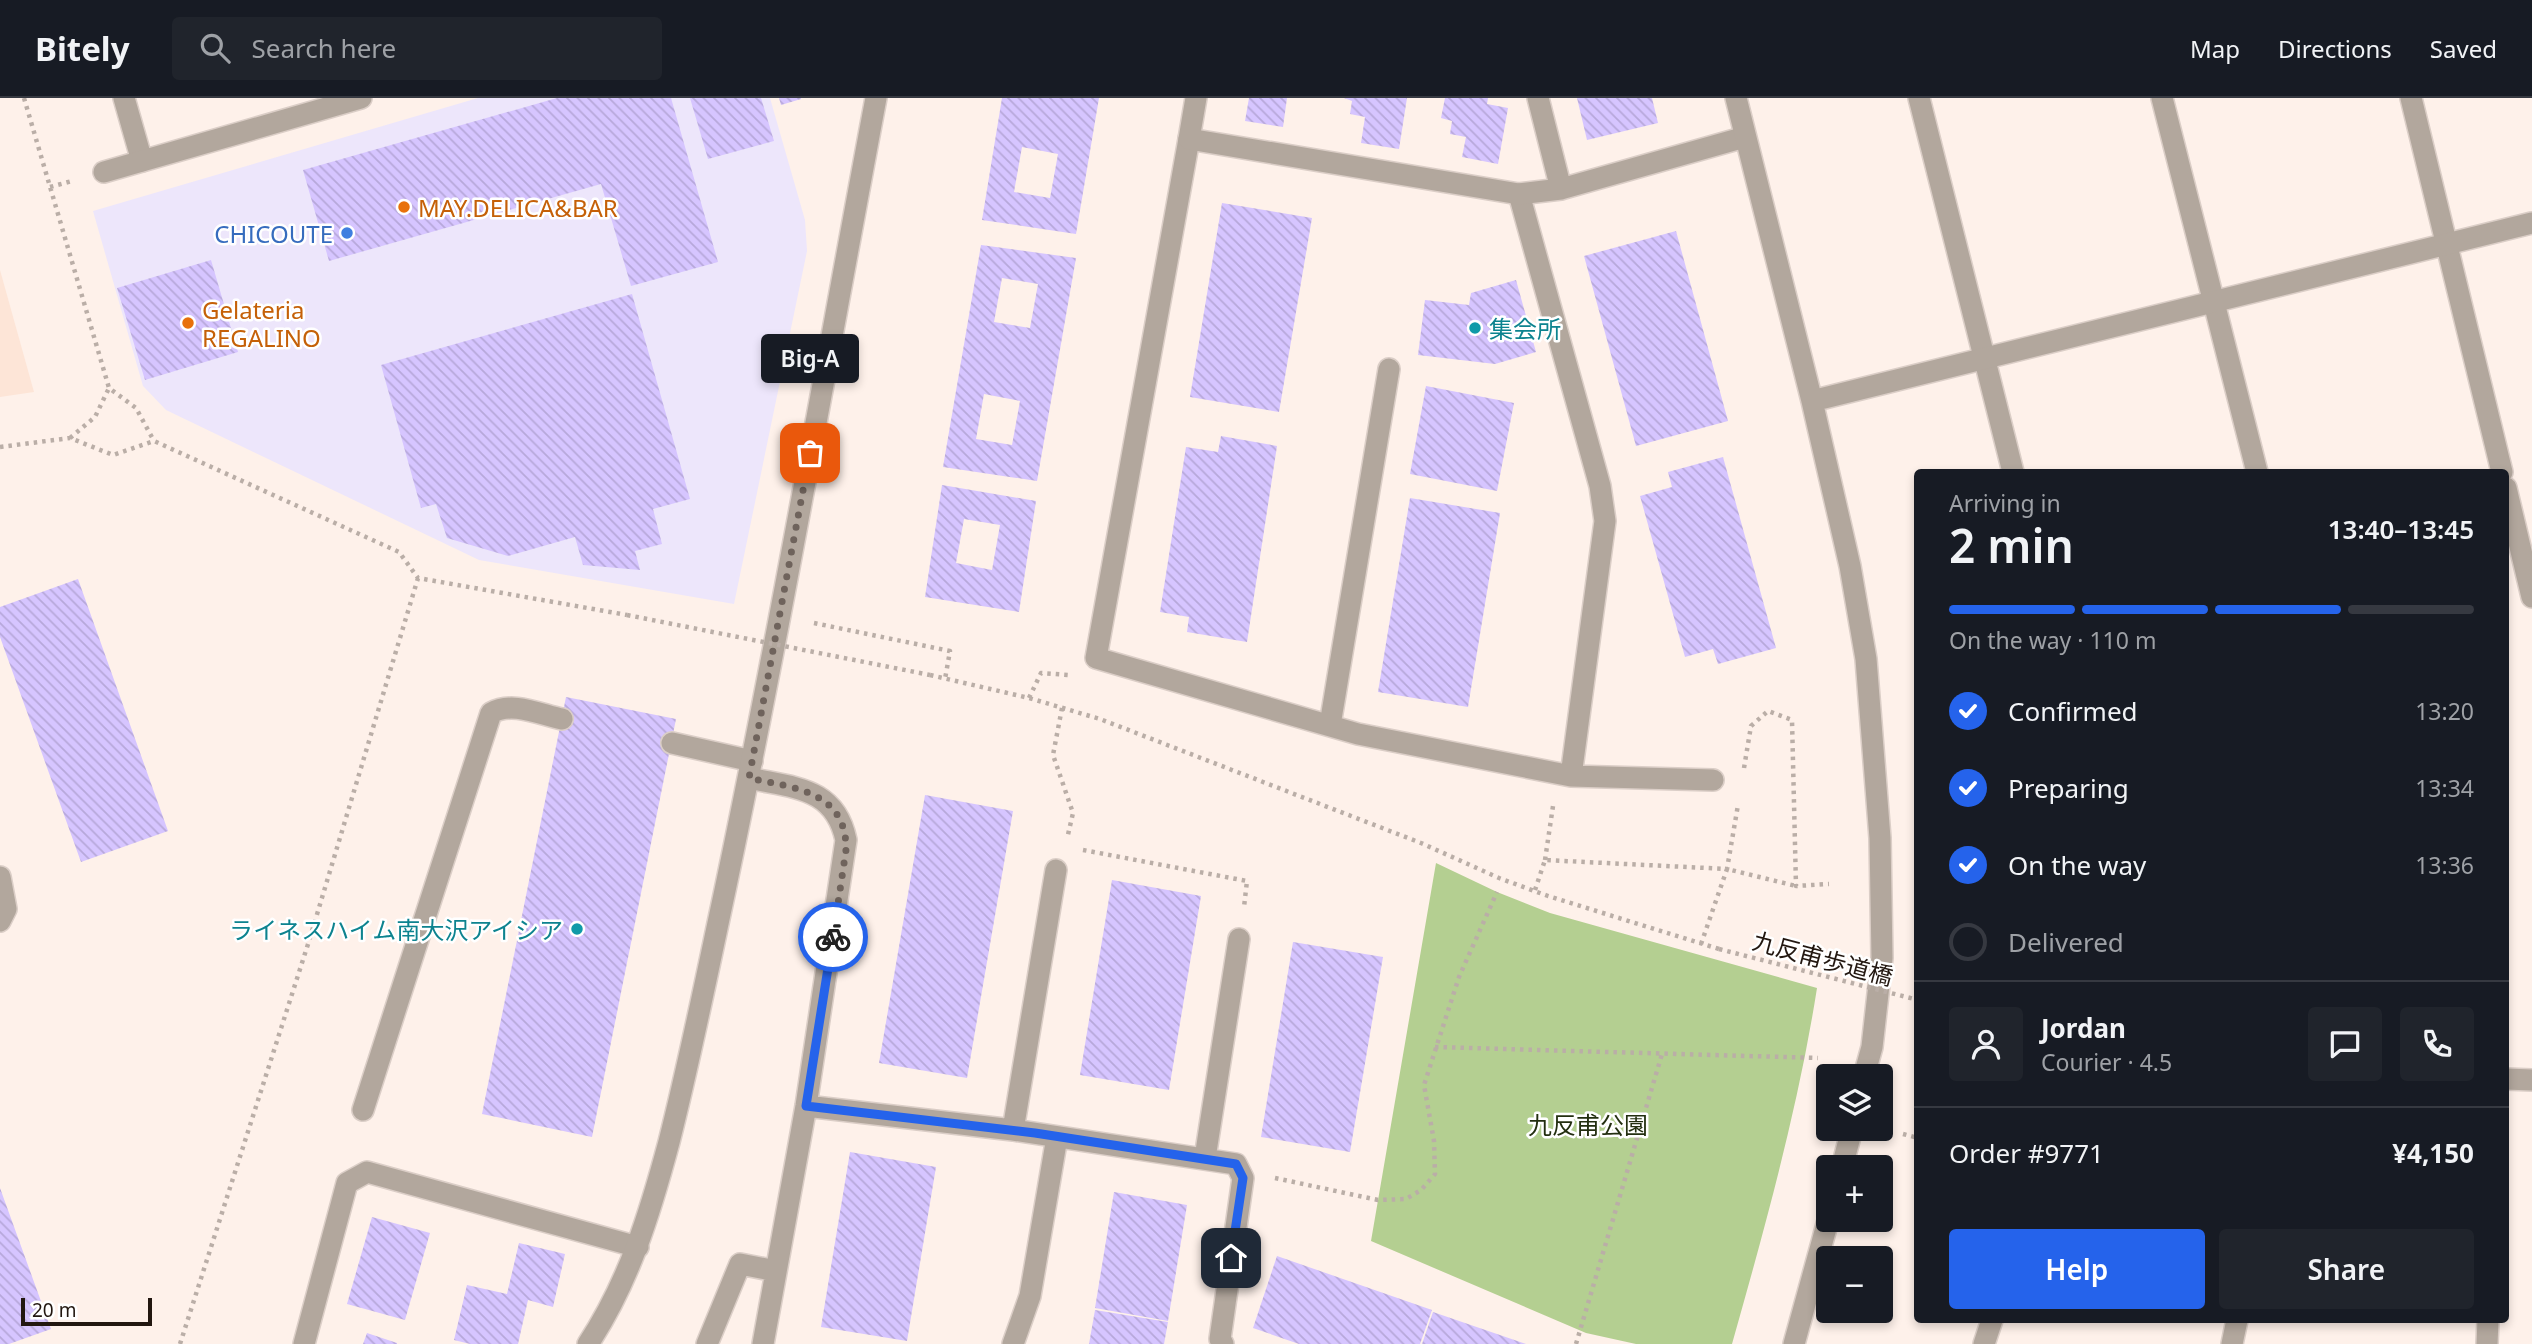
<!DOCTYPE html>
<meta charset="utf-8">
<style>
body{margin:0;font-family:"Noto Sans","Noto Sans JP",sans-serif;background:#20242c;color:#f1f3f6;height:100vh;display:flex;flex-direction:column;font-size:26px;white-space:nowrap}
*{box-sizing:border-box;margin:0}
p{font-size:23px;color:#9ea1a6}
.icon{flex:none;width:38px;height:38px;fill:none;stroke:currentColor;stroke-width:2;stroke-linecap:round;stroke-linejoin:round}
.map{position:relative;flex:1;overflow:hidden}
.sheet{position:absolute;left:1914px;top:371px;width:595px;height:854px;display:flex;flex-direction:column;background:#171b24;border-radius:7px;box-shadow:0 4px 10px #0003}
.sheet>*{flex:none}
.fabs{position:absolute;left:1816px;top:966px;display:grid;gap:14px}
.fabs a{display:grid;place-items:center;width:77px;height:77px;border-radius:7px;background:#171b24;box-shadow:0 4px 10px #0003;font-size:35px}
.scale{position:absolute;left:21px;bottom:18px;width:131px;box-sizing:border-box;padding-left:7px;border:4px solid #221710;border-top:0;font-size:19px;line-height:24px;white-space:nowrap;color:#221710;-webkit-text-stroke:5px #fff;paint-order:stroke}
.pin{position:absolute;display:grid;place-items:center;width:60px;height:60px;color:#fff;margin:-30px;border-radius:14px;box-shadow:0 4px 10px #0006}
.courier{position:absolute;display:grid;place-items:center;width:70px;height:70px;margin:-35px;border:5px solid #2563eb;border-radius:50%;background:#fff;color:#222;box-shadow:0 2px 9px #0007}
.bubble{position:absolute;height:49px;border-radius:7px;background:#171b24;box-shadow:0 4px 10px #0003;font-size:23px;font-weight:600;line-height:49px;text-align:center}
.overview em{font-style:normal;font-weight:600}
.overview div{display:flex;flex-direction:column-reverse}
.overview{display:flex;align-items:center;justify-content:space-between;height:119px;padding:0 35px}
h1{font-size:46px;font-weight:600;line-height:52px}
.bar{display:grid;grid-template-columns:repeat(4,1fr);gap:10px 7px;align-content:center;height:84px;padding:0 35px}
.bar i{height:9px;border-radius:5px;background:#363941}
.bar .selected{background:#2563eb}
.bar p{grid-column:span 4}
.line{display:flex;align-items:center;gap:18px;padding:0 35px;border-top:2px solid #363941}
.line div{flex:1}
.round{display:grid;place-items:center;flex:none;width:74px;height:74px;border-radius:7px;background:#20242c}
ol{padding:0 35px;list-style:none}
li{display:flex;align-items:center;gap:21px;height:77px}
li p{margin-inline-start:auto}
li .icon{padding:7px;border-radius:50%;background:#2563eb;color:#fff;stroke-width:4}
li:last-child{color:#9ea1a6}
li i{width:38px;height:38px;border:4px solid #363941;border-radius:50%}
.action{display:flex;gap:14px;margin-top:auto;padding:14px 35px}
.action a{flex:1;height:80px;border-radius:7px;background:#2563eb;color:#fff;font-size:28px;font-weight:600;line-height:80px;text-align:center}
.action a+a{background:#20242c;color:#f1f3f6}
header{display:flex;align-items:center;gap:42px;box-sizing:border-box;height:98px;padding:0 35px;background:#171b24;border-bottom:2px solid #363941}
header strong{font-size:33px}
nav{display:flex;gap:38px;margin-inline-start:auto;font-size:24px}
.search{width:490px;height:63px;background:#20242c;display:flex;align-items:center;gap:18px;box-sizing:border-box;padding:0 24px;border-radius:7px;color:#9ea1a6;font-size:26px}
.map>svg:first-child{display:block}
.commercial{fill:#ede6fb}
.built{fill:#fde5d7}
.park{fill:#b4cf91}
.building{fill:url(#building-back-hatch);fill-rule:evenodd}
.lines{fill:none;stroke-linecap:round;stroke-linejoin:round}
.service-casing{stroke:#dbcec7;stroke-width:24}
.minor-casing{stroke:#dbcec7;stroke-width:24}
.tertiary-casing{stroke:#dbcec7;stroke-width:24}
.path{stroke:#baaea7;stroke-width:4.5;stroke-dasharray:3.5 5;stroke-linecap:butt}
.service{stroke:#b2a79d;stroke-width:21}
.minor{stroke:#b2a79d;stroke-width:21}
.tertiary{stroke:#b2a79d;stroke-width:21}
.path-bridge{stroke:#baaea7;stroke-width:4.5;stroke-dasharray:3.5 5;stroke-linecap:butt}
.done{stroke:#6f635c;stroke-width:7;stroke-dasharray:0 12.6}
.route{stroke:#2563eb;stroke-width:9}
.food-dot{fill:#e8710a;stroke:#fff;stroke-width:2.5}
.shop-dot{fill:#3f7fe0;stroke:#fff;stroke-width:2.5}
.culture-dot{fill:#0f9aa8;stroke:#fff;stroke-width:2.5}
.labels{text-anchor:middle;dominant-baseline:central;stroke-width:5;stroke-linejoin:round;paint-order:stroke}
.food-label{font-size:24px;fill:#c56008;stroke:#fff;text-anchor:start}
.shop-label{font-size:24px;fill:#366cbe;stroke:#fff;text-anchor:end}
.culture-label{font-size:24px;fill:#0d838f;stroke:#fff;text-anchor:start}
.street-label{font-size:24px;fill:#221710;stroke:#fff}
.park-label{font-size:24px;fill:#232f10;stroke:#fff}
</style>
<header>
<strong>Bitely</strong>
<div class="search"><svg class="icon" aria-label="search" viewBox="0 0 24 24"><circle cx="10" cy="10" r="6"/><path d="M15 15l6 6"/></svg>Search here</div>
<nav><a>Map</a><a>Directions</a><a>Saved</a></nav>
</header>
<div class="map">
<svg width="2532" height="1246" viewBox="0 0 2532 1246">
<defs>
<pattern id="building-back-hatch" width="6" height="6" patternUnits="userSpaceOnUse" patternTransform="scale(1.75)"><rect width="6" height="6" fill="#d6c5ff"/><path d="M-1 5l2 2M0 0l6 6M5-1l2 2" fill="none" stroke="#b7a8da"/></pattern>
</defs>
<rect width="100%" height="100%" fill="#fef1ea"/>
<path class="commercial" d="M478,0h292l35,122 2,31 -73,353 -255,-44 -313,-150 -23,-24 -50,-175z"/>
<path class="built" d="M0,172l34,122 -34,5z"/>
<path class="park" d="M1436,765l61,29 53,21 267,75c-19,121 -52,239 -85,356h-96l-50,-11 -215,-92z"/>
<path class="building" d="M557,0h114l47,164 -87,24 -30,-102 -272,77 -26,-91z
M690,0h71l13,43 -66,18z
M779,0h22v1l-20,6z
M1002,0h97l-23,136 -94,-14zM1022,49l36,7 -8,44 -36,-6z
M1249,0h38l-4,29 -38,-6z
M1344,0h63l-8,51 -38,-6 4,-26 -15,-3 2,-13z
M1445,0h43l-1,6 21,4 -10,56 -36,-7 4,-20 -16,-3 2,-13 -11,-3z
M1577,0h75l6,25 -71,17z
M1222,105l90,15 -33,194 -89,-15z
M1676,133l52,190 -92,25 -52,-190z
M981,147l95,13 -39,223 -94,-14zM1002,180l36,6 -8,44 -36,-6zM984,296l36,7 -8,44 -36,-6z
M211,162l27,92 -93,28 -28,-92z
M1516,182l20,72 -41,12 -77,-9 7,-55 44,5 2,-12z
M632,196l58,205 -37,10 9,35 -27,7 5,19 -57,-5 -8,-28 -67,19 -61,-18 -11,-34 -15,4 -40,-143z
M1426,288l88,17 -17,88 -87,-17z
M1221,338l56,10 -30,196 -60,-10 2,-15 -29,-5 26,-165 32,5z
M1723,359l53,191 -58,16 -5,-15 -28,8 -45,-161 32,-9 -4,-15z
M942,387l94,16 -17,111 -94,-15zM964,421l36,6 -8,45 -36,-7z
M1410,400l90,15 -32,194 -90,-15z
M78,481l90,252 -87,31 -81,-225v-30z
M566,599l110,22 -84,418 -110,-23z
M925,697l88,16 -46,267 -88,-15z
M1112,782l89,16 -32,194 -89,-15z
M1293,844l90,15 -33,195 -89,-15z
M850,1054l86,15 -29,174 -86,-14z
M0,1090l51,141 -42,15h-9z
M1114,1094l73,13 -19,116 -73,-13z
M372,1119l58,16 -25,87 -58,-16z
M519,1145l46,11 -12,53 -25,-7 -10,44h-48l-16,-4 13,-55 40,9z
M1277,1158l155,54 -12,34h-121l-46,-16z
M1095,1212l73,12 -4,22h-75z
M1433,1214l93,32h-104z
M367,1235l30,10v1h-34z"/>
<g class="lines">
<defs>
<path id="service" d="M124,0l18,63
M1189,41l-93,519 262,76 213,42 34,-255 -5,-35 -81,-292
M1330,627l59,-356
M672,645l80,18
M1571,678l142,4
M749,680c45,10 86,9 97,62l-40,266 -43,238
M0,779l6,32 -6,12
M806,1008l207,24 223,34 7,14 -23,161 3,5
M363,1012l128,-397c21,-12 48,1 71,6
M1013,1032l43,-260
M1205,1060l34,-219
M707,1246l33,-80 36,7
M1013,1246l17,-48 27,-159"/>
<path id="minor" d="M1196,0l-7,41 330,55 42,-5 184,-52
M1538,0l23,91
M1919,0l94,374
M2162,0l95,374
M2411,0l91,374
M104,74l257,-74
M2506,390l26,109
M2506,981l26,1
M304,1246l43,-161 20,-11 271,75
M1984,1246l8,-24
M2232,1246l5,-24
M2487,1246l1,-24"/>
<path id="tertiary" d="M1736,0l76,303 38,165 16,93 14,179 2,120 -10,89 -8,29
M1812,303l720,-178
M1842,1069l10,-38
M588,1246c41,-62 62,-131 81,-202 18,-71 33,-143 48,-214 59,-275 107,-553 159,-830
M1794,1246l35,-127"/>
</defs>
<use href="#service" class="service-casing"/>
<use href="#minor" class="minor-casing"/>
<use href="#tertiary" class="tertiary-casing"/>
<path class="path" d="M24,0l85,290 27,20 18,33
M50,89l22,-6
M70,340l25,-21 14,-29
M0,349l70,-9 43,17 41,-14 245,111 19,26 209,37
M814,525l136,28 -5,28
M930,577l99,23 71,21 321,124 78,35 49,18 171,53
M1029,600l12,-25 27,2
M1062,610l-9,47 20,58 -6,26
M1744,670l7,-42 17,-15 24,9 4,166 33,-2
M1083,752l164,31 -3,26
M1545,762l8,-54
M1535,792l10,-30 182,9 11,-64
M1701,846l26,-75 69,17
M1435,949l383,11
M1903,1036l15,4
M1275,1080l103,22 28,-1 15,-9 8,-9 6,-7 -1,-33 -10,-56 35,-108 38,-85
M180,1246l129,-403 109,-363
M1576,1246l86,-290"/>
<use href="#service" class="service"/>
<use href="#minor" class="minor"/>
<use href="#tertiary" class="tertiary"/>
<path class="path-bridge" d="M627,517l303,60
M1719,851l199,51"/>
</g>
<g class="lines">
<path class="done" d="M810,355l-61,325c45,10 98,13 97,72l-13,87"/>
<path class="route" d="M833,839l-27,169 229,27 201,31 7,14 -12,80"/>
</g>
<g class="food-dot">
<circle cx="404" cy="109" r="7"/>
<circle cx="188" cy="225" r="7"/>
</g>
<circle class="shop-dot" cx="347" cy="135" r="7"/>
<g class="culture-dot">
<circle cx="1475" cy="230" r="7"/>
<circle cx="577" cy="831" r="7"/>
</g>
<g class="labels">
<g class="food-label">
<text x="418" y="109">MAY.DELICA&amp;BAR</text>
<text x="202" y="211">Gelateria<tspan x="202" dy="28">REGALINO</tspan></text>
</g>
<g class="shop-label">
<text x="333" y="135">CHICOUTE</text>
</g>
<g class="culture-label">
<text x="1489" y="230">集会所</text>
<text x="563" y="831" text-anchor="end">ライネスハイム南大沢アイシア</text>
</g>
<g class="street-label">
<text transform="translate(1823 860) rotate(15)">九反甫歩道橋</text>
</g>
<g class="park-label">
<text x="1588" y="1026">九反甫公園</text>
</g>
</g>
</svg>
<div class="fabs">
<a><svg class="icon" aria-label="layers" viewBox="0 0 24 24"><path d="M12 4l9 5-9 5-9-5zM3 14l9 5 9-5"/></svg></a>
<a>+</a>
<a>−</a>
</div>
<div class="scale">20 m</div>
<div class="pin" style="left:810px;top:355px;background:#ea580c"><svg class="icon" aria-label="bag" viewBox="0 0 24 24"><path d="M5 8h14l-1 12H6zM9 8a3 3 0 0 1 6 0"/></svg></div>
<div class="pin" style="left:1231px;top:1160px;background:#1f2937"><svg class="icon" aria-label="home" viewBox="0 0 24 24"><path d="M3 11l9-7 9 7M6 9v11h12V9"/></svg></div>
<div class="courier" style="left:833px;top:839px"><svg class="icon" aria-label="bike" viewBox="0 0 24 24"><circle cx="6" cy="16" r="4"/><circle cx="18" cy="16" r="4"/><path d="M6 16l4-8h5l3 8M10 8l3 8H6M13 5h3"/></svg></div>
<div class="bubble" style="left:761px;top:236px;width:98px">Big-A</div>
<section class="sheet">
<div class="overview"><div><h1>2 min</h1><p>Arriving in</p></div><em>13:40–13:45</em></div>
<div class="bar"><i class="selected"></i><i class="selected"></i><i class="selected"></i><i></i><p>On the way · 110 m</p></div>
<ol>
<li><svg class="icon" aria-label="check" viewBox="0 0 24 24"><path d="M5 12l5 5 9-10"/></svg>Confirmed<p>13:20</p></li>
<li><svg class="icon" aria-label="check" viewBox="0 0 24 24"><path d="M5 12l5 5 9-10"/></svg>Preparing<p>13:34</p></li>
<li><svg class="icon" aria-label="check" viewBox="0 0 24 24"><path d="M5 12l5 5 9-10"/></svg>On the way<p>13:36</p></li>
<li><i></i>Delivered</li>
</ol>
<div class="line" style="height:126px"><a class="round"><svg class="icon" aria-label="person" viewBox="0 0 24 24"><circle cx="12" cy="8" r="4"/><path d="M4 21q1-7 8-7t8 7"/></svg></a><div><b>Jordan</b><p>Courier · 4.5</p></div><a class="round"><svg class="icon" aria-label="chat" viewBox="0 0 24 24"><path d="M4 5h16v11H9l-5 4z"/></svg></a><a class="round"><svg class="icon" aria-label="phone" viewBox="0 0 24 24"><path d="M5 4h4l2 5-3 2q2 4 5 5l2-3 5 2v4C11 20 4 13 5 4z"/></svg></a></div>
<div class="line" style="height:91px"><div>Order #9771</div><b>¥4,150</b></div>
<div class="action"><a>Help</a><a>Share</a></div>
</section>
</div>
